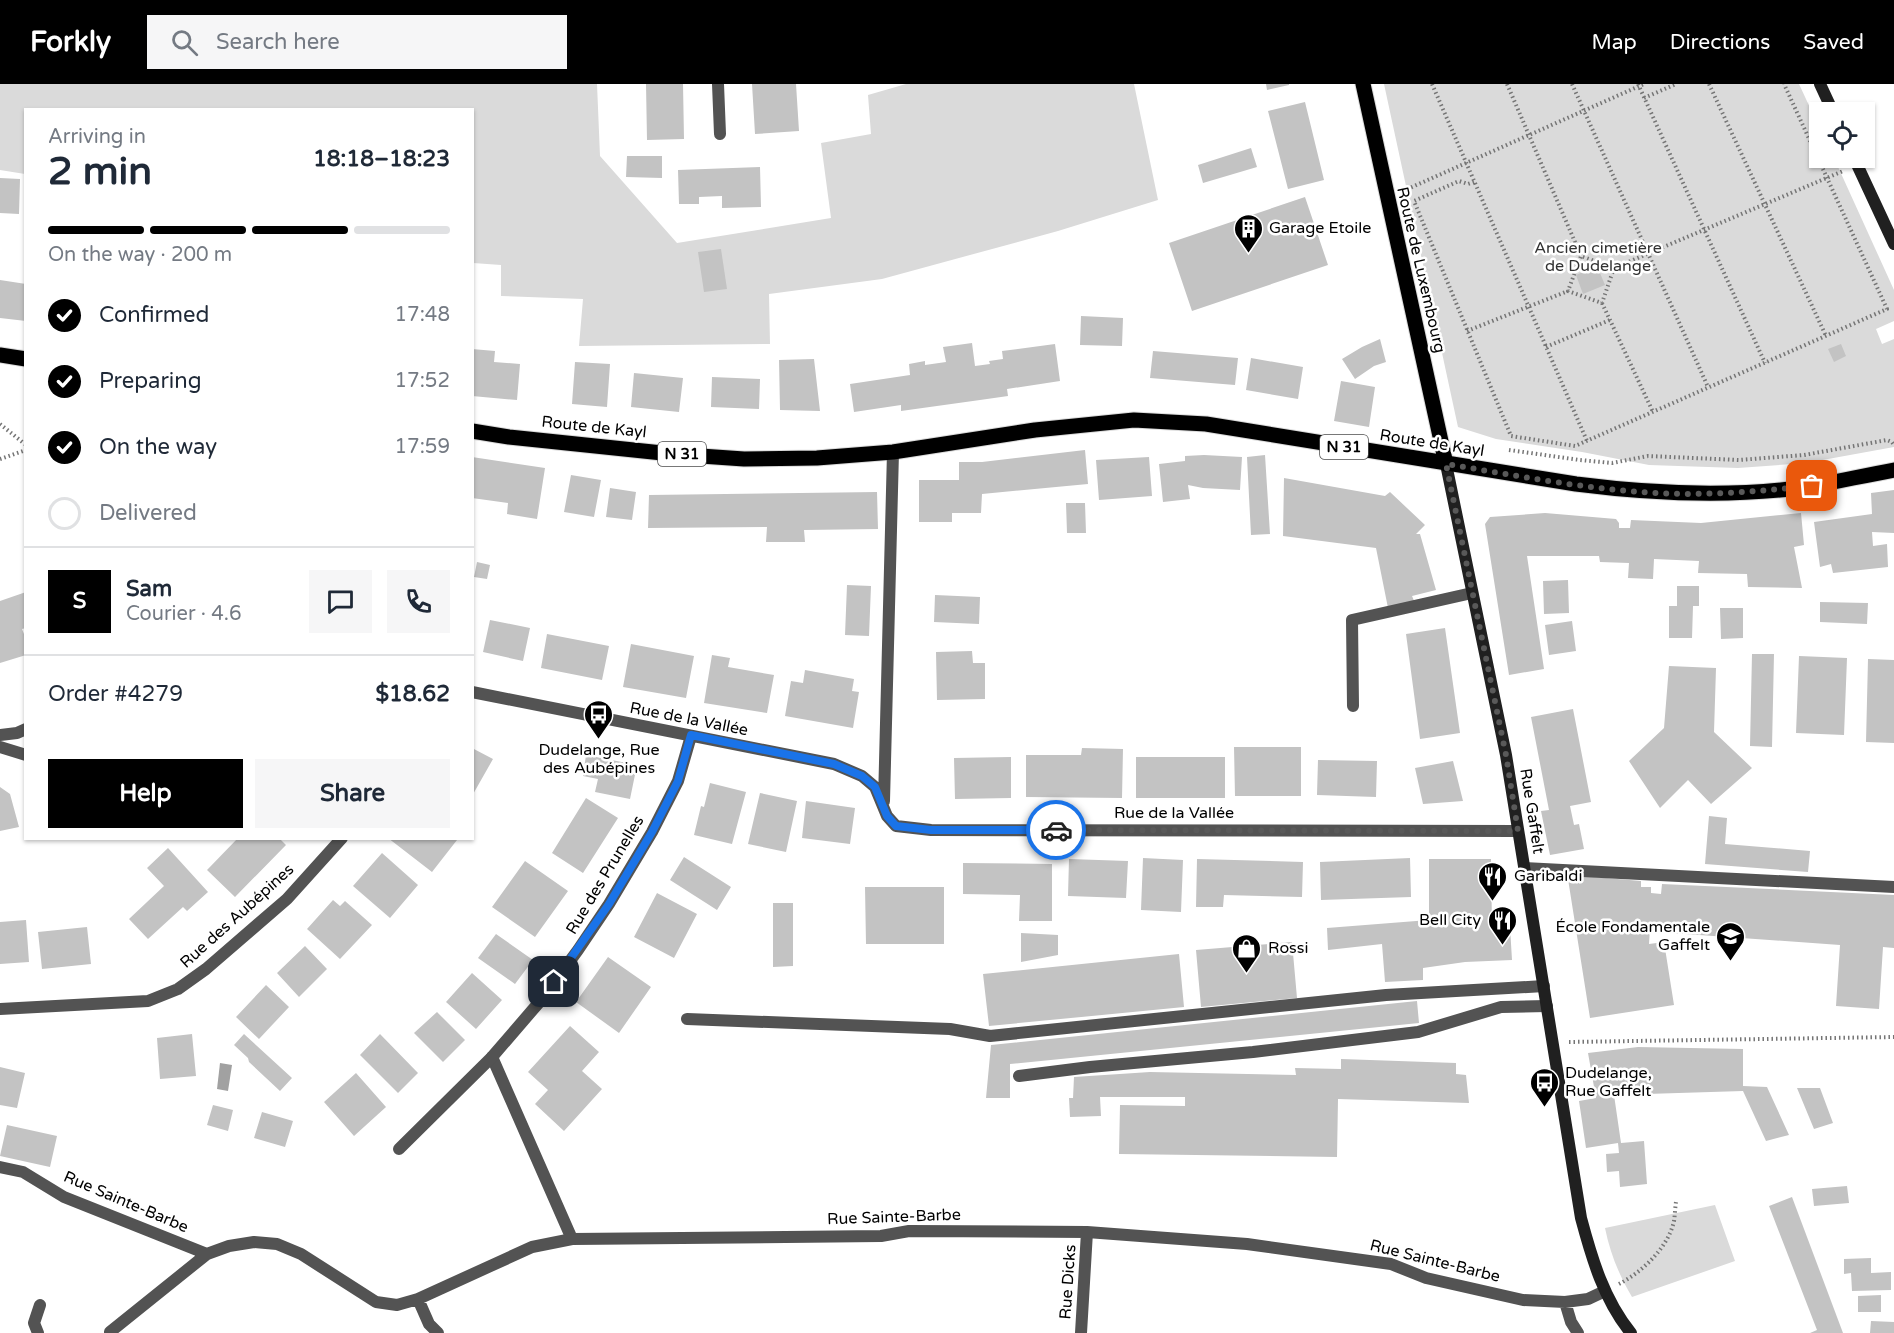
<!DOCTYPE html>
<meta charset="utf-8">
<style>
body{margin:0;font-family:"Varela Round",sans-serif;background:#f6f6f7;color:#1f2937;height:100vh;display:flex;flex-direction:column;font-size:22px;white-space:nowrap}
*{box-sizing:border-box;margin:0}
p{font-size:20px;color:#747a83}
.icon{flex:none;width:33px;height:33px;fill:none;stroke:currentColor;stroke-width:2;stroke-linecap:round;stroke-linejoin:round}
.map{position:relative;flex:1;overflow:hidden}
.details{position:absolute;left:24px;top:24px;width:450px;height:732px;display:flex;flex-direction:column;background:#fff;border-radius:0px;box-shadow:0 2px 4px #0004}
.details>*{flex:none}
.tools{position:absolute;left:1809px;top:18px;display:grid;gap:12px}
.tools a{display:grid;place-items:center;width:66px;height:66px;border-radius:0px;background:#fff;box-shadow:0 2px 4px #0004;font-size:30px}
.pin{position:absolute;display:grid;place-items:center;width:51px;height:51px;color:#fff;margin:-26px;border-radius:12px;box-shadow:0 3px 9px #0006}
.courier{position:absolute;display:grid;place-items:center;width:60px;height:60px;margin:-30px;border:4px solid #1a73e8;border-radius:50%;background:#fff;color:#222;box-shadow:0 2px 8px #0007}
.overview em{font-style:normal;font-weight:800}
.overview div{display:flex;flex-direction:column-reverse}
.overview{display:flex;align-items:center;justify-content:space-between;height:102px;padding:0 24px}
h1{font-size:39px;font-weight:800;line-height:45px}
.bar{display:grid;grid-template-columns:repeat(4,1fr);gap:9px 6px;align-content:center;height:72px;padding:0 24px}
.bar i{height:8px;border-radius:4px;background:#e0e1e3}
.bar .current{background:#000}
.bar p{grid-column:span 4}
.line{display:flex;align-items:center;gap:15px;padding:0 24px;border-top:2px solid #e0e1e3}
.line div{flex:1}
.round{display:grid;place-items:center;flex:none;width:63px;height:63px;border-radius:0px;background:#f6f6f7}
ol{padding:0 24px;list-style:none}
li{display:flex;align-items:center;gap:18px;height:66px}
li p{margin-inline-start:auto}
li .icon{padding:6px;border-radius:50%;background:#000;color:#fff;stroke-width:4}
li:last-child{color:#747a83}
li i{width:33px;height:33px;border:3px solid #e0e1e3;border-radius:50%}
.button{display:flex;gap:12px;margin-top:auto;padding:12px 24px}
.button a{flex:1;height:69px;border-radius:0px;background:#000;color:#fff;font-size:24px;font-weight:800;line-height:69px;text-align:center}
.button a+a{background:#f6f6f7;color:#1f2937}
header{display:flex;align-items:center;gap:36px;box-sizing:border-box;height:84px;padding:0 30px;background:#000;color:#fff}
header strong{font-size:28px}
nav{display:flex;gap:33px;margin-inline-start:auto;font-size:21px}
.search{width:420px;height:54px;background:#f6f6f7;display:flex;align-items:center;gap:15px;box-sizing:border-box;padding:0 21px;border-radius:0px;color:#747a83;font-size:22px}
.map>svg:first-child{display:block}
.green{fill:#dadada}
.water{fill:#a1a1a1}
.building{fill:#c3c3c3}
.lines{fill:none;stroke-linecap:round;stroke-linejoin:round}
.primary-casing{stroke:#dbdbdb;stroke-width:17}
.path{stroke:#757575;stroke-width:4;stroke-dasharray:1.5 3;stroke-linecap:butt}
.lane{stroke:#535353;stroke-width:12}
.street{stroke:#535353;stroke-width:12}
.secondary{stroke:#202020;stroke-width:12}
.primary{stroke:#000;stroke-width:15}
.done{stroke:#595959;stroke-width:6;stroke-dasharray:0 10.8}
.route{stroke:#1a73e8;stroke-width:8}
.labels{text-anchor:middle;dominant-baseline:central;stroke-width:5;stroke-linejoin:round;paint-order:stroke}
.shield{fill:#fff;stroke:#4c4c4c;stroke-width:1.5}
.shield-label{font-size:15px;font-weight:bold;fill:#000}
.poi-label{font-size:16px;fill:#000;stroke:#fff;text-anchor:start}
.park-label{font-size:16px;fill:#313131;stroke:#fff}
.street-label{font-size:16px;fill:#000;stroke:#fff}
</style>
<header>
<strong>Forkly</strong>
<div class="search"><svg class="icon" aria-label="search" viewBox="0 0 24 24"><circle cx="10" cy="10" r="6"/><path d="M15 15l6 6"/></svg>Search here</div>
<nav><a>Map</a><a>Directions</a><a>Saved</a></nav>
</header>
<div class="map">
<svg width="1894" height="1249" viewBox="0 0 1894 1249">
<rect width="100%" height="100%" fill="#fff"/>
<path class="green" d="M0,0h597l3,72 77,87 154,-25 -10,-75 50,-9 -3,-39 38,-11h228l24,116 -100,31 -176,48 -113,15 1,50 -191,2 4,-47 -82,-3v-31l-28,-2 -1,-153h-446l-1,64 -25,-4z
M1384,0h415l20,43 1,31h14l60,132v31l-18,8 6,15 12,-5v108l-88,16 -68,5 -89,-3 -67,-13 -86,-13 -38,-12z
M1715,1121l20,56 -103,36c-13,-22 -22,-44 -27,-69z"/>
<path class="water" d="M220,979l12,2 -4,26 -11,-2z"/>
<path class="building" d="M646,0h37l1,55 -37,1z
M752,0h44l3,47 -44,3z
M1266,0h23v1l-22,5z
M1305,18l19,78 -36,9 -20,-78z
M1251,64l6,19 -54,16 -5,-18z
M627,72h35v22l-36,-1z
M760,83l1,40 -39,1v-12l-23,1v7h-20l-1,-34z
M0,94l20,1 -1,35 -19,-1z
M1305,113l23,68 -136,46 -23,-68z
M721,165l6,40 -23,3 -6,-40z
M1597,182l8,19 -22,9 -7,-19z
M0,196l26,4v37l-26,-3z
M1081,232l42,2 -1,28 -42,-1z
M1380,255l6,23 -12,4 -19,13 -13,-20 20,-12z
M972,259l3,23 15,-2 -1,-3 14,-2 -1,-8 53,-7 5,37 -53,8 1,7 -28,4 -79,11v-6l-47,7 -4,-28 60,-9 -1,-11 16,-3v4l21,-3 -3,-15z
M1841,260l5,12 -12,6 -6,-13z
M472,265l23,2 -1,11 26,2 -3,36 -45,-4z
M1153,267l85,7 -3,27 -85,-7z
M1251,274l52,9 -5,32 -52,-9z
M814,275l6,52 -40,-1 -1,-50z
M575,278l35,2 -3,43 -35,-3z
M634,289l49,5 -4,34 -48,-5z
M712,293l48,2 -1,30 -48,-2z
M1341,297l34,6 -6,40 -35,-6z
M1085,366l3,34 -106,10 -1,19h-29v9h-33v-42h40v-18h23z
M1204,371l38,2 -2,33 -37,-2 -15,-3 2,14 -27,3 -4,-38 26,-3v-5z
M1265,371l5,79 -19,1 -4,-78z
M472,373l73,11 -8,51 -30,-5 1,-11 -36,-5z
M1149,373l3,39 -53,4 -3,-40z
M571,391l30,5 -7,37 -30,-5z
M1284,394l101,18 5,-4 35,33 -9,9h4l16,56 -24,6 3,7 -27,5 -12,-60 -93,-12z
M610,404l26,4 -4,28 -26,-3z
M1894,406v43l-22,-1 1,14 14,-2 1,23 -55,6 -2,-9 -11,3 -6,-45 58,-8 -1,-21z
M877,408l1,37 -74,1 1,12h-39l1,-15 -119,1 1,-33z
M1066,419h19l1,30h-19z
M1545,429l71,6 3,4v5h11l1,-8 70,3 100,-10 3,32 -10,2 8,41 -54,-1 -1,-13 -49,-1 1,-12 -45,-2 -1,20 -25,-1 1,-15 -29,-1 -1,-6h-72l17,113 -35,6 -24,-151 5,-7z
M477,478l13,3 -3,14 -13,-2z
M1568,496l1,33 -25,1 -1,-33z
M847,501l24,1 -2,50 -24,-1z
M1677,502h22v20h-6l-1,32h-23v-32h8z
M26,508v36l-4,1 4,10v16l-26,8v-62z
M935,511l45,2 -1,27 -45,-2z
M1820,518l48,1 -1,21 -47,-2z
M1720,524h23v30l-22,1z
M490,536l40,8 -7,33 -40,-9z
M1572,537l4,30 -27,4 -4,-30z
M1445,544l15,105 -40,6 -14,-105z
M547,550l62,12 -7,34 -61,-12z
M631,560l63,12 -8,42 -63,-11z
M972,567l1,12h12v36l-48,1 -1,-48z
M1752,570h22l-2,93 -22,-1z
M712,571l18,3 -2,9 46,8 -7,38 -63,-10z
M1799,572l48,2 -3,77 -48,-2z
M1868,575l26,1v83l-28,-1z
M1669,582l47,2 -2,64 38,36 -41,36 -23,-24 -28,28 -31,-47 35,-33z
M805,586l49,9 -2,12 7,1 -6,36 -68,-12 6,-35 12,2z
M1573,625l18,93 -21,4 4,19 5,-1 5,25 -34,6 -9,-44 8,-1 -18,-93z
M1234,663h67v49h-66z
M472,664l21,11 -21,37z
M1082,664l41,1 -1,49 -96,-1v-42h55z
M586,671l51,10 -7,34 -35,-7 3,-13 -15,-3z
M1011,673v41l-56,1 -1,-41z
M1136,673h89v41h-89z
M1318,676l59,1 -1,36 -59,-2z
M1453,677l10,40 -40,3 -8,-36z
M710,699l36,9 -14,52 -38,-9 7,-29 3,1z
M0,703l10,7 9,33 -19,4z
M760,709l37,8 -11,51 -38,-8z
M586,714l32,20 -35,55 -31,-20z
M806,717l49,7 -5,36 -48,-6z
M1709,732l18,2 -2,26 85,7 -2,21 -103,-8z
M238,754h41l7,7 -51,52 -28,-27z
M388,754h67l2,2 -25,32z
M168,764l40,44 -21,19 -4,-4 -35,32 -19,-20 35,-33 -17,-18z
M382,769l36,32 -28,33 -37,-32z
M684,773l47,30 -14,23 -47,-30z
M1143,774l40,2 -2,52 -40,-2z
M1410,774l1,39 -90,3 -1,-38z
M1069,775l59,2 -2,37 -58,-2z
M1197,775l106,3 -1,35 -78,-2 -1,12h-27z
M1429,775h62l1,68h18l2,33 -47,2 -42,6v12l-38,2 -3,-38 -54,6 -1,-22 102,-8z
M525,777l43,30 -33,46 -43,-30z
M963,779l89,1v57h-33l1,-26 -57,-1z
M1582,792l59,5v6h10v6l10,1 1,-10 232,11v53l-11,-1 -4,62 -43,-3 4,-61 -183,-13v-3l-7,-1 -1,16 15,-2 10,63 -84,13 -22,-139 14,1z
M865,803h79v57h-78z
M657,809l40,21 -23,44 -40,-21z
M333,816l7,6 5,-5 27,24 -32,34 -33,-30z
M773,819h20v63l-20,1z
M26,836l3,42 -29,2v-42z
M87,843l4,37 -49,5 -4,-37z
M1021,849l37,2v20l-37,7z
M496,850l37,26 -18,24 -37,-26z
M1292,858l5,56 -96,9 -5,-57z
M305,862l22,23 -28,28 -22,-24z
M1179,870l5,53 -195,19 -6,-52z
M608,873l43,30 -32,46 -43,-31z
M472,889l30,27 -26,29 -30,-27z
M266,901l23,22 -30,32 -23,-22z
M1417,917l2,22 -409,41v34h-24l5,-53z
M437,928l28,28 -22,22 -29,-29z
M570,942l29,26 -17,19 20,18 -38,42 -29,-27 13,-14 -20,-18z
M192,950l4,42 -36,3 -3,-41z
M244,950l48,44 -12,13 -31,-29 -1,-4 -14,-13z
M380,950l38,39 -20,20 -38,-38z
M1638,963l105,2v37l24,1 22,48 -23,6 -23,-50 -129,4 7,48 23,-2 3,43 -27,3 -1,-16 -12,1 -1,-18 13,-1 -1,-10 -32,5 -7,-47 17,-3 -8,-45z
M1341,975l115,4v11l10,1 3,28 -131,-4 -1,58 -218,-3 1,-49 65,1v-9h-85l1,19 -31,1 -1,-19h4l1,-21 76,-5 146,3 -1,-7 46,1z
M0,983l25,6 -8,35 -17,-3z
M356,989l30,34 -32,29 -30,-34z
M1797,1004h23l13,35 -19,6z
M213,1021l20,5 -5,21 -21,-6z
M262,1028l31,9 -8,26 -31,-9z
M7,1041l50,11 -7,31 -50,-11z
M1847,1102l2,17 -35,3 -2,-17z
M1792,1113l51,136h-33l7,-3 -48,-124z
M1871,1174v15l20,-1v18l-39,1 -1,-18 -7,1v-15z
M1881,1211v17h-23v-16z
M1871,1237l23,1v11h-24z"/>
<g class="lines">
<defs>
<path id="primary" d="M1363,0l83,380
M0,271l26,4
M472,347l37,6 163,17 72,5 73,-1 76,-6 142,-22 99,-10 72,4 370,60c78,10 158,14 237,2 27,-5 54,-11 81,-16"/>
</defs>
<use href="#primary" class="primary-casing"/>
<path class="path" d="M1432,0l155,357
M1507,0l74,172
M1572,0l136,303
M1638,0l127,279
M1709,0l117,252
M1644,14l32,-14
M1474,98l-6,2 -9,-3 -45,20 97,235 64,10 312,-137 -103,-225
M1403,107l241,-107
M1614,184l-12,35 -34,-12 13,-35 33,12 229,-97
M1602,219l51,109
M1467,247l101,-40
M1546,263l64,-27
M0,340l26,21
M1509,366l71,10 32,3 36,-7 91,4 65,-5 83,-15 5,2 2,3
M0,375l26,-9
M1569,958l325,-5
M1619,1200c23,-12 49,-36 55,-63 1,-6 1,-13 2,-19"/>
<path class="lane" d="M1353,622l-1,-86 120,-27
M1524,784l370,19
M687,935l263,10 40,7 396,-41 158,-9
M492,973l80,182
M1019,992l71,-9 163,-15 165,-20 83,-25 46,-1
M38,1249l-4,-10 6,-18"/>
<path class="street" d="M718,0l2,50
M472,608l362,72 28,12 13,11 12,29 9,10 35,4 587,1
M0,651l17,-2 9,-4
M0,663l26,8
M884,717l9,-349
M0,925l148,-8 30,-12 28,-20 81,-70 55,-61
M399,1065l93,-92 50,-58 36,-49 31,-46 43,-72 26,-51 13,-45
M0,1083l23,5 41,25 143,57 22,-8 25,-4 23,2 24,10 75,48 21,3 21,-6 114,-52 40,-8 309,-3 28,-5 178,1 160,12 144,20 35,14 97,22 42,2 23,-3 17,-8
M418,1215l11,25 9,9
M1565,1218l6,20 7,11
M110,1248l97,-78
M1081,1249l6,-101"/>
<path class="secondary" d="M1820,0l13,28
M1854,74l40,86
M1446,380l60,291 75,463c11,41 23,82 50,115"/>
<use href="#primary" class="primary"/>
</g>
<g class="lines">
<path class="done" d="M1056,746l462,1 -12,-76 -60,-291c79,13 159,29 239,30 43,0 85,-4 127,-8"/>
<path class="route" d="M554,898l55,-78 43,-72 26,-51 13,-46 143,29 28,12 13,11 12,29 9,10 35,4h125"/>
</g>
<defs>
<symbol id="building-pin" viewBox="-11 -11 22 30"><path d="M0 17L-7.5 6A9.5 9.5 0 1 1 7.5 6Z" fill="#000" stroke="#fff"/><path d="M-4-6H4V6H1V3H-1V6H-4ZM-2.5-4.3h1.7v1.8h-1.7ZM.8-4.3h1.7v1.8H.8ZM-2.5-1h1.7V.8h-1.7ZM.8-1h1.7V.8H.8Z" fill="#fff"/></symbol>
<symbol id="bus-pin" viewBox="-11 -11 22 30"><path d="M0 17L-7.5 6A9.5 9.5 0 1 1 7.5 6Z" fill="#000" stroke="#fff"/><path d="M-5-6H5V4H4V6H2V4H-2V6H-4V4H-5ZM-3.5-4V0h7V-4ZM-3.5 1.2v1.5H-2V1.2ZM2 1.2v1.5H3.5V1.2Z" fill="#fff"/></symbol>
<symbol id="restaurant-pin" viewBox="-11 -11 22 30"><path d="M0 17L-7.5 6A9.5 9.5 0 1 1 7.5 6Z" fill="#000" stroke="#fff"/><path d="M-5-6h1v4h1v-4h1v4h1v-4h1v5L-1.5 .5V6h-2V.5L-5-1ZM5-6V6H3V1.5H1.5Q1.5-4 5-6Z" fill="#fff"/></symbol>
<symbol id="school-pin" viewBox="-11 -11 22 30"><path d="M0 17L-7.5 6A9.5 9.5 0 1 1 7.5 6Z" fill="#000" stroke="#fff"/><path d="M0-5L7-2L0 1L-7-2ZM-4 1L0 2.5L4 1V4Q0 6-4 4Z" fill="#fff"/></symbol>
<symbol id="shop-pin" viewBox="-11 -11 22 30"><path d="M0 17L-7.5 6A9.5 9.5 0 1 1 7.5 6Z" fill="#000" stroke="#fff"/><path d="M-5-2.5h2.3a2.7 3.5 0 0 1 5.4 0H5L5.5 6h-11ZM-1.5-2.5h3a1.5 2.3 0 0 0-3 0Z" fill="#fff"/></symbol>
</defs>
<g fill-rule="evenodd">
<use href="#building-pin" x="1232" y="128" width="33" height="45"/>
<use href="#bus-pin" x="582" y="614" width="33" height="45"/>
<use href="#restaurant-pin" x="1476" y="776" width="33" height="45"/>
<use href="#restaurant-pin" x="1486" y="820" width="33" height="45"/>
<use href="#school-pin" x="1714" y="836" width="33" height="45"/>
<use href="#shop-pin" x="1230" y="848" width="33" height="45"/>
<use href="#bus-pin" x="1528" y="982" width="33" height="45"/>
</g>
<g class="labels">
<g class="shield">
<rect x="1320" y="351" width="48" height="24" rx="4.5"/>
<rect x="658" y="358" width="48" height="24" rx="4.5"/>
</g>
<g class="shield-label">
<text x="1344" y="363">N 31</text>
<text x="682" y="370">N 31</text>
</g>
<g class="poi-label">
<text x="1269" y="144">Garage Etoile</text>
<text x="599" y="666" text-anchor="middle">Dudelange, Rue<tspan x="599" dy="18">des Aubépines</tspan></text>
<text x="1514" y="792">Garibaldi</text>
<text x="1481" y="836" text-anchor="end">Bell City</text>
<text x="1710" y="843" text-anchor="end">École Fondamentale<tspan x="1710" dy="18">Gaffelt</tspan></text>
<text x="1268" y="864">Rossi</text>
<text x="1565" y="989">Dudelange,<tspan x="1565" dy="18">Rue Gaffelt</tspan></text>
</g>
<g class="park-label">
<text x="1598" y="164">Ancien cimetière<tspan x="1598" dy="18">de Dudelange</tspan></text>
</g>
<g class="street-label">
<text transform="translate(1421 186) rotate(77)">Route de Luxembourg</text>
<text transform="translate(594 343) rotate(6)">Route de Kayl</text>
<text transform="translate(1432 359) rotate(9)">Route de Kayl</text>
<text transform="translate(689 635) rotate(11)">Rue de la Vallée</text>
<text transform="translate(1532 727) rotate(81)">Rue Gaffelt</text>
<text x="1174" y="729">Rue de la Vallée</text>
<text transform="translate(605 791) rotate(-59)">Rue des Prunelles</text>
<text transform="translate(237 832) rotate(-42)">Rue des Aubépines</text>
<text transform="translate(126 1118) rotate(23)">Rue Sainte-Barbe</text>
<text transform="translate(894 1133) rotate(-2)">Rue Sainte-Barbe</text>
<text transform="translate(1435 1177) rotate(14)">Rue Sainte-Barbe</text>
<text transform="translate(1068 1198) rotate(-86)">Rue Dicks</text>
</g>
</g>
</svg>
<div class="tools">
<a><svg class="icon" aria-label="locate" viewBox="0 0 24 24"><circle cx="12" cy="12" r="6"/><path d="M12 2v4M12 18v4M2 12h4M18 12h4"/></svg></a>
</div>
<div class="pin" style="left:1812px;top:402px;background:#ea580c"><svg class="icon" aria-label="bag" viewBox="0 0 24 24"><path d="M5 8h14l-1 12H6zM9 8a3 3 0 0 1 6 0"/></svg></div>
<div class="pin" style="left:554px;top:898px;background:#1f2937"><svg class="icon" aria-label="home" viewBox="0 0 24 24"><path d="M3 11l9-7 9 7M6 9v11h12V9"/></svg></div>
<div class="courier" style="left:1056px;top:746px"><svg class="icon" aria-label="car" viewBox="0 0 24 24"><path d="M5 17H2v-5l4-1 3-4h7l3 4 3 1v5h-3M9 17h6M6 11h13"/><circle cx="7" cy="17" r="2"/><circle cx="17" cy="17" r="2"/></svg></div>
<section class="details">
<div class="overview"><div><h1>2 min</h1><p>Arriving in</p></div><em>18:18–18:23</em></div>
<div class="bar"><i class="current"></i><i class="current"></i><i class="current"></i><i></i><p>On the way · 200 m</p></div>
<ol>
<li><svg class="icon" aria-label="check" viewBox="0 0 24 24"><path d="M5 12l5 5 9-10"/></svg>Confirmed<p>17:48</p></li>
<li><svg class="icon" aria-label="check" viewBox="0 0 24 24"><path d="M5 12l5 5 9-10"/></svg>Preparing<p>17:52</p></li>
<li><svg class="icon" aria-label="check" viewBox="0 0 24 24"><path d="M5 12l5 5 9-10"/></svg>On the way<p>17:59</p></li>
<li><i></i>Delivered</li>
</ol>
<div class="line" style="height:108px"><b class="round" style="background:#000;color:#fff">S</b><div><b>Sam</b><p>Courier · 4.6</p></div><a class="round"><svg class="icon" aria-label="chat" viewBox="0 0 24 24"><path d="M4 5h16v11H9l-5 4z"/></svg></a><a class="round"><svg class="icon" aria-label="phone" viewBox="0 0 24 24"><path d="M5 4h4l2 5-3 2q2 4 5 5l2-3 5 2v4C11 20 4 13 5 4z"/></svg></a></div>
<div class="line" style="height:78px"><div>Order #4279</div><b>$18.62</b></div>
<div class="button"><a>Help</a><a>Share</a></div>
</section>
</div>
